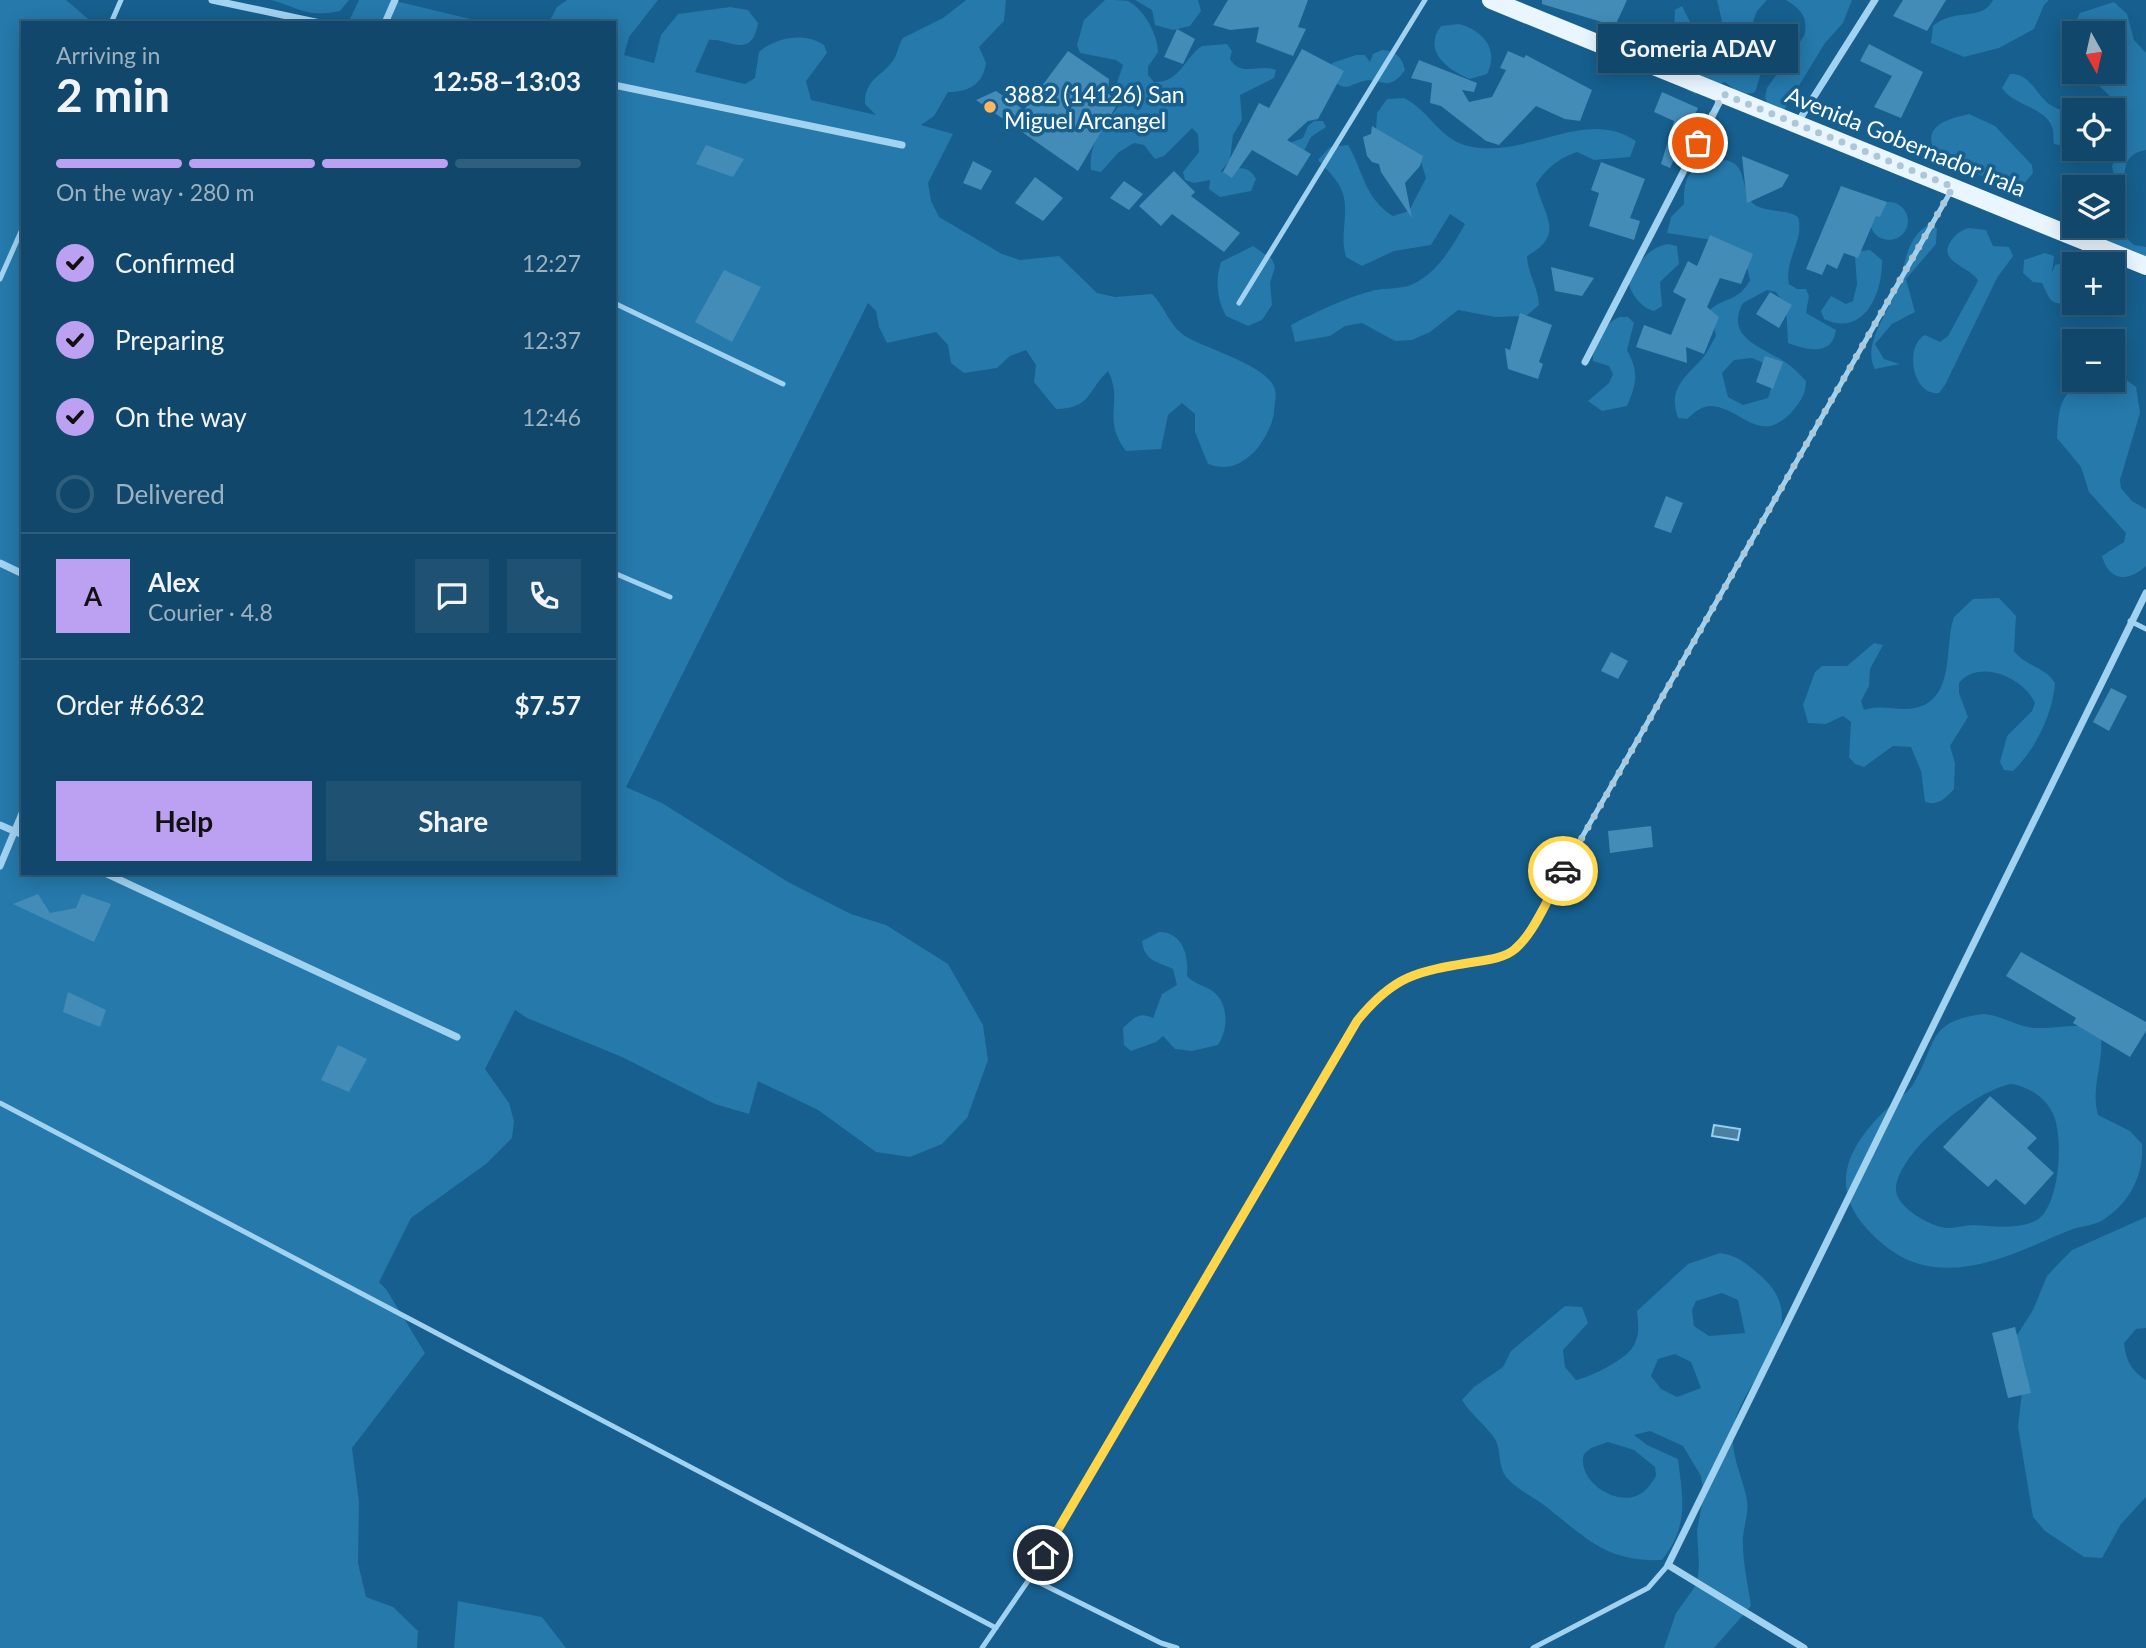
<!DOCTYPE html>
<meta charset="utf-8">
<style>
body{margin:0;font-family:Lato,sans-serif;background:#1e5172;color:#f1f3f6;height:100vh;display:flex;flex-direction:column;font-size:26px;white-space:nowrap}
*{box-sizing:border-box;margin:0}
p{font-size:23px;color:#9cb2c1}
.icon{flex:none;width:38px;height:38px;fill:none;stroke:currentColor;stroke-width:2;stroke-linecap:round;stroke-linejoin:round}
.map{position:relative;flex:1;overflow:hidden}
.details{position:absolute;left:21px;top:21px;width:595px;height:854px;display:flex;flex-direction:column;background:#10476a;border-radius:0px;box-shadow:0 4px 18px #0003,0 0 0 2px #305f7e}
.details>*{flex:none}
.needle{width:46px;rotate:172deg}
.controls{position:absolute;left:2062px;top:21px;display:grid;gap:14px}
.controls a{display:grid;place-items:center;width:63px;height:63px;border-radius:0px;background:#10476a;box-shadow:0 4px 18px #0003,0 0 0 2px #305f7e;font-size:35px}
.pin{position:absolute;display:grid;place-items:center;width:60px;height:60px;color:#fff;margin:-30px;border:4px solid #fff;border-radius:50%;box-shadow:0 2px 7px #0007}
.courier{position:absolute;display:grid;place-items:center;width:70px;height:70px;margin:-35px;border:5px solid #ffd54a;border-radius:50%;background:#fff;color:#222;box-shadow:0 2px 9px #0007}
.bubble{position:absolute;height:49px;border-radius:0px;background:#10476a;box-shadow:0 4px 18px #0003,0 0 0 2px #305f7e;font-size:23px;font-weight:700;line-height:49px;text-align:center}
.overview em{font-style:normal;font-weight:700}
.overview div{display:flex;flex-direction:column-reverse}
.overview{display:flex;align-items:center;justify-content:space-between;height:119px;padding:0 35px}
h1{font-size:46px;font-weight:700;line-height:52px}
.bar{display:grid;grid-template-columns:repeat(4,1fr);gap:10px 7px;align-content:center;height:84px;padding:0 35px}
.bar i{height:9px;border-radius:5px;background:#305f7e}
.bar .selected{background:#bca0f2}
.bar p{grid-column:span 4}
.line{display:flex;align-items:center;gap:18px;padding:0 35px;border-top:2px solid #305f7e}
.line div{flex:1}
.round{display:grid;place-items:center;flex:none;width:74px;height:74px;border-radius:0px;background:#1e5172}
ol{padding:0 35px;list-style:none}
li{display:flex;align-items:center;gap:21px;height:77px}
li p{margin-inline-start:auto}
li .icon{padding:7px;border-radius:50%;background:#bca0f2;color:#111;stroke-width:4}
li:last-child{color:#9cb2c1}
li i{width:38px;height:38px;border:4px solid #305f7e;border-radius:50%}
.action{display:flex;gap:14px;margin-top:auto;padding:14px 35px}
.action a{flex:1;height:80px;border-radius:0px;background:#bca0f2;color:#111;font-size:28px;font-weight:700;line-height:80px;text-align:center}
.action a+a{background:#1e5172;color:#f1f3f6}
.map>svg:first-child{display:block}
.green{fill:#2579ab;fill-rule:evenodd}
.water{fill:#4b80a1;stroke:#93d0f2;stroke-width:2}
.building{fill:#438cb8}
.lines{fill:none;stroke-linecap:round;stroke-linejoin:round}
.lane{stroke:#a1d2f0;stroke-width:5}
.street{stroke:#a1d2f0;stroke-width:7}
.primary{stroke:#eaf6ff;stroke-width:18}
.done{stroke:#adc7d7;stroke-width:7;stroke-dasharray:0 12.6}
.route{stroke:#ffd54a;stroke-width:9}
.poi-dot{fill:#ffb660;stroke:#165f8e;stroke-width:2.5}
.labels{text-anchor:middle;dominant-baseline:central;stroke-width:7;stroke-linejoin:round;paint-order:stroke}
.poi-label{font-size:23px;fill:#fff;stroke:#165f8e;text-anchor:start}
.street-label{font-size:23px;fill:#fff;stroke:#165f8e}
</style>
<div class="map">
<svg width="2146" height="1648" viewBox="0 0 2146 1648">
<rect width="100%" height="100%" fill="#165f8e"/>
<path class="green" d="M0,0h66l27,23h-70v850h591v-850l-65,-1 8,-15 10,-7h91l-29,37 -5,18 30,8 7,-28 17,-21 52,-7 18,3 10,13c-6,38 -31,15 -49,17l-14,32 50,12 10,-6 4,-26c17,-15 46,-20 65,-7l3,8 -21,28 5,19 65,15 -11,-11c-1,-25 18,-28 29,-45 4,-7 5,-15 9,-21l40,-20 23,-18h40l-2,21 -25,26 7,16c-3,22 -18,29 -38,29l-14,24 -13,9 32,9 -25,49 3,18 8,16 63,37 18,6 39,-4 38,37 18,4 37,-3c13,13 17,31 33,42 21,13 85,30 90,54 2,7 -1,16 -1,22 -1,13 -12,33 -22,42 -15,13 -26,16 -44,10l-13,-32v-18l-13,-11 -14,12 -7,34 -35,2c-25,-33 -2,-49 -18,-80 -22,21 -16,37 -52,38l-22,-27 2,-17 -10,-15 -16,6 -13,12 -33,5 -13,-10 -3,-18 -12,-13 -49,11 -8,-16 -3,-16 -8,-8 -242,484 36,16 126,79 63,32 35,11 62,39 35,61 5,35 -21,58 -25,26 -32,13 -34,-5 -58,-42 -60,-29 -9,33 -34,-10 -93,-47 -95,-39 -12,-8 -30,59 24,34 5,18 -2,17 -26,26 -75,54 -32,64 7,7 39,64 -73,95 7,54 -1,61 8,34 27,10 25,24 -1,17h-417z
M271,0h78l-9,11c-33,7 -40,-3 -69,-11z
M359,0h32l96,23h-139z
M1105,0c7,0 17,0 23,1 16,8 30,34 30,51l-10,15v8l6,7c26,1 30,-24 48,-36l25,-2 5,7 -2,8c11,19 29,4 46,11l-2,8 -34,17 2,25 -9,15 -3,25 -10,12c14,-3 28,-9 36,7l-5,12 -31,6 -11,-8 1,-9 -16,3 -9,-3 -2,-8 16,-20 -1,-18 -6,-6 -28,28 -9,3 -11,-14 -10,-2 -15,9 -18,20 -10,-2c-3,-26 13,-45 28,-64l-4,-17 8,-24 -7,-5 -36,-7 -3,-8 7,-25z
M1135,0h63l3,11 -11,15 -17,4 -18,-5 -3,-15z
M1717,0h50l-10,11 -9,25 15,31 -8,25c-13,5 -20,-2 -30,-10l-30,12 -8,-4 -2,-9 8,-15 -32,-15 -6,-6 19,-17 1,-18 7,-4 8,16 7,6 1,18 8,-4 3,-8 13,-13z
M1786,0h66l-9,23 -18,20 -41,67 -16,-5 -3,-8 2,-9 37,-52c5,-18 -3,-27 -18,-36z
M1993,0h56l-5,5 -10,24 -35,19 -35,9 -33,-14 2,-17c22,-19 49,-4 60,-26z
M2114,2l13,12 7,26 12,13v97c-22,4 -22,18 -21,37l-8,3 -5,-24 11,-24 -11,-15v-17h-5l2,-15 -25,-23h28v-39h-35l-1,-12 4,-8z
M1459,24c23,6 41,25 28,50l-17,5c-22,-9 -48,-28 -29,-53z
M1382,50c14,1 20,7 23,20 -17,24 -25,7 -41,11 -14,3 -18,12 -31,-1l-1,-17 24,-8h9l5,7 3,-8z
M2010,74c23,-1 26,25 44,33 9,5 18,2 28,2l2,1h-10v31l-11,5 -9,-2c-1,-5 0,-12 -2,-17 -7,-20 -40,-22 -50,-39z
M1404,98c25,12 35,41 64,48 58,14 117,-40 168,-5l-6,16 -36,3 -17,-8c-19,7 -29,15 -41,32 8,32 30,51 -9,72 1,19 11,30 12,49l-13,11 -31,1 -37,-7 -28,22 -18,8 -17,1 -33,-18 -17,3 -15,10 -35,6 -4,-17c25,-13 56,-28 84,-35 11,-2 22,-1 33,-4 27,-9 44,-39 57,-62l-15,-10 -19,31 -37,6 -32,15 -16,-9c-7,-23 4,-44 -4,-66 -4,-11 -16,-22 -24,-31l12,-13 18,-2c16,27 16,53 45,71l16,-5 17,-33 -5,-16 -45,-32 1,-17 10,-14z
M1969,114l26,12 37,39 1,8 -17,20c-24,-16 -49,-21 -74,-35 -5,-2 -8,-8 -10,-13 -6,-22 21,-27 37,-31z
M1314,121h9l3,6 -15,10 -8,16 -16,-9 16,-6 5,-12z
M1724,160c23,3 17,26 26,40 9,14 36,8 48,17 7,23 -14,42 -9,67l8,5h9l3,7 -3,17 30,17c-4,27 -29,20 -48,13l-2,-36 -10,-15 -9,-2 -24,13c-19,34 19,44 42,59 8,5 14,12 21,19 0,14 -7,23 -16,33 -32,31 -48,-6 -79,-8 -10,0 -17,7 -24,13l-9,-1c-10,-28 5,-39 23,-58 6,-6 10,-16 15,-24l-6,-26c13,-13 29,-8 40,-30l-4,-17 -27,-22 -52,-8 4,-16 13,-13c-1,-33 9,-39 40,-44zM1752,358l16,7 5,17 -5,16 -25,7 -15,-8 -6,-24 12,-13z
M2112,199l11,7 -3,26 14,13 12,2v16l-48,-23 4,-7 -2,-7h12z
M1870 221a19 19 0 1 1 38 0a19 19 0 1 1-38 0Z
M1929,224l8,4 -1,16 -30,35 9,33 -23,12 -17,20 9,15 16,5 -25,5c-14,-24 15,-59 23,-83 8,-23 8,-48 31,-62z
M1969,228l17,2 7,16 16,1 4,9 -16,22 -52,107 -6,8c-27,3 -35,-47 -14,-58l15,7 8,-6 30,-55c-6,-14 -42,-19 -27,-40 5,-7 10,-11 18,-13z
M1668,244l9,2 2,18 -19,18 2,24 -8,5c-13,-3 -24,-18 -26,-31 11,-17 19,-32 40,-36z
M1253,246l19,13 3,8 -5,16 2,22 -10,15 -14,6 -22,-10c-9,-16 -11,-37 -5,-54z
M1870,250l12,10c1,33 -18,78 -58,59l-3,-8 10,-15 15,8 7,-3 4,-17 -2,-27 6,-6z
M2045,253l9,3 -2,17 3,-8 17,-4 10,3h-8v37c-23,6 -23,1 -32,-18l-9,-1 -10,-9 1,-13z
M1619,317h9l6,6 -7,27c12,22 10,33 0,56l-25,5 -14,-10 21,-18 4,-9 -4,-8 -16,-5c-1,-16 11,-37 26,-44z
M2112,369l24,18 4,26 -20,67 1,8 11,13 14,8v57c-17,16 -37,16 -44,-10l22,-14 2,-9 -37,-41 -8,-25 -24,-29c2,-30 1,-38 24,-58h31z
M1999,598l17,18 -2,35c11,15 32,16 41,32 -2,31 -20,67 -42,88l-9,-1 -4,-8 7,-26 25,-25 3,-8c-11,-25 -56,-45 -76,-20v10l9,24 -18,29 5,17 -1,26c-9,10 -16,17 -29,13l-4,-31 -10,-24 -18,-1 -29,21 -9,-3 -6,-7 2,-35 -8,-6 -17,8 -18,-1 -5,-18 12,-33 7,-6h25l27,-23 9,2 -13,24 -1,17 -8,15 3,9c15,-5 27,-1 42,-1 52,-2 37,-62 48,-92l19,-18z
M1159,932c24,0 30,24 28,44 8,9 19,9 28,17 14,13 13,37 3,52l-26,6 -17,-2 -12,-13 -7,6 -25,9 -7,-6 -1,-17c11,-10 16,-17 30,-10l9,-24 15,-9 -4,-16c-15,-7 -29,-8 -31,-28z
M1983,1014c18,1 35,13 52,14 24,1 43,-6 65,2 6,29 -10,56 -2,85l32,16 12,13c2,31 -12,59 -39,76 -7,5 -21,6 -30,9 -48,19 -104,51 -157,34 -19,-6 -35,-19 -48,-33 -45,-48 -14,-92 27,-129 7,-5 15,-11 19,-18 24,-41 12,-61 69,-69zM2011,1084c17,2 35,14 42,30 11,22 7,92 -16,106 -18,10 -45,6 -64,5 -10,0 -21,5 -32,2 -15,-4 -47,-21 -45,-40 5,-38 80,-97 115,-103z
M2146,1217v111l-10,1 -12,14c2,18 7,27 22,37v117l-25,27 -19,34 -18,-1 -39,-26 -12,-14 -15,-90 6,-54 -10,-33 19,-30 14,-34 12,-13 13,-13z
M1720,1253c19,3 27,11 41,23 59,52 -25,105 -28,157 -2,23 10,45 14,67 2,12 -3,25 -4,37 -1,23 5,47 8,69l-37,42h-50l12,-35 21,-29 2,-19 -2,-35 7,-36 -3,-18 -18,-30 -33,-15 -16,4 13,10 31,14c5,40 11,67 -16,101 -54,2 -74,-20 -113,-51 -13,-11 -32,-19 -43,-32 -8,-11 -5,-25 -10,-36 -7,-13 -25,-26 -34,-41l12,-13 29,-20 8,-16 54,-45 17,1 6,16 -25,27 2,17 11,13c15,-3 54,-22 59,-37 5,-11 3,-21 2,-32l51,-47zM1722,1293l16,7 7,33 -36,3 -15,-10 -2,-16 4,-9zM1675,1354l16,8 10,26 -24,9 -16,-8 -10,-13 7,-17zM1608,1442l26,8 21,17 1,9c-5,8 -11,17 -20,20 -23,9 -60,-17 -52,-42l7,-6z
M458,1601l84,16 24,31h-112z"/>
<path class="water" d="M1714,1125l26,4 -2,11 -26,-4z"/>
<path class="building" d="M1228,0h80l-10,27 8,2 -13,27 -37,-14 3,-15 -29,3 -17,-5z
M1542,0h85l-12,26 -73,-22z
M1903,0h43l-19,31 -34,-15z
M1177,29l18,10 -12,25 -19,-7z
M1869,44l54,28 -22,46 -27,-11 18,-31 -32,-15z
M1302,49l42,22 -26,48 -10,2 -21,19 24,14 -14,22 -45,-26 -20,28 -9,-6 36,-69 10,5z
M1068,51l41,28 -1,14 10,10 -40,68 -102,-71 20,-9 28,19z
M1508,51l16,7 2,-3 66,35 -12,31 -15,-2 -29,-13 -37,39 -13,-4 -45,-35 -11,-3 2,-20 -21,-5 8,-18 58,23 -3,9 -12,-2 7,12 23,-5 14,-27 -6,-2z
M1662,92l36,16 -28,60 -9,-4 13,-43 -20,-9z
M1372,126l51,30 -3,10 -15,17 7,35 -31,-46 -2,-8 -7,-2 -5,-6 -4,-19 8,-3z
M706,145l38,14 -11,18 -37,-13z
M1742,156l47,19 -7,12 -35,16z
M973,161l19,10 -11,19 -18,-7z
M1601,162l44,17 -15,39 10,3 -6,19 -45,-14 10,-33 -8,-3z
M1174,171l21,21 -4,4 49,37 -16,19 -52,-38 -11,12 -22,-20z
M1035,177l28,21 -20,23 -28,-18z
M1124,181l19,13 -14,16 -19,-12z
M1841,186l46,16 -7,15 -4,-1 -18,42 -14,-5 -7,16 -10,-5 -5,11 -16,-6z
M1710,235l43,19 -12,30 -21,-6 -13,29 12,10 -15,37 -18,-7 1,16 -51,-16 8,-22 27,10 15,-36 -13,-7 15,-31 9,5z
M1551,267l43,11 -12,18 -27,-5z
M724,270l37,17 -29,55 -37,-20z
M1770,292l22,13 -13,23 -23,-14z
M1520,313l32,12 -13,37 4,2 -5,15 -30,-10 -3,-21 5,2z
M1765,356l18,6 -10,27 -17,-7z
M1666,496l17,7 -12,30 -17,-6z
M1611,652l17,9 -10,18 -17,-8z
M2111,688l16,8 -18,35 -16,-9z
M1651,826l2,21 -43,6 -2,-22z
M38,894l12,19 26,-5 6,-14 29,10 -17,38 -81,-38z
M2021,952l125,70v9l-16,26 -57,-34 3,-5 -70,-42z
M68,992l38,18 -6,17 -37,-15z
M338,1045l29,14 -18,33 -28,-12z
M1990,1096l47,42 -10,10 27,25 -29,32 -29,-26 -8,8 -45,-40z
M2015,1327l16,66 -23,5 -16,-65z"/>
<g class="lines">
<path class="lane" d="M111,23l10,-23
M0,279l23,-52
M614,303l169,81
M1239,303l186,-303
M614,573l56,24
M2130,621l16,8
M0,1103l996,525
M1030,1578l131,65 16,5
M982,1648l48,-70 327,-557c12,-14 23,-29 39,-39 35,-21 81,-11 116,-31 7,-4 12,-14 17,-21l422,-739
M1533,1648l115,-60 20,-23"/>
<path class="street" d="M212,0l108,23
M385,23l10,-23
M614,85l288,60
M1798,122l77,-122
M1585,362l138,-267
M0,563l23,11
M0,825l23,10
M0,866l23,-55
M105,873l352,164
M1804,1648l-136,-83 478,-972"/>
<path class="primary" d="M1491,0l655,266"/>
</g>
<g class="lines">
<path class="done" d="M1563,871l390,-684 -230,-93 -25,49"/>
<path class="route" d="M1043,1555l314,-534c37,-46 61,-50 117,-59 13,-2 31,-4 41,-13 21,-18 34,-54 48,-78"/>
</g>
<circle class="poi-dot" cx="990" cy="107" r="7"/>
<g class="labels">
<g class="poi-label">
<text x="1004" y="94">3882 (14126) San<tspan x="1004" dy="26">Miguel Arcangel</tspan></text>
</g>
<g class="street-label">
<text transform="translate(1906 141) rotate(22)">Avenida Gobernador Irala</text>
</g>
</g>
</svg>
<div class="controls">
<a><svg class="needle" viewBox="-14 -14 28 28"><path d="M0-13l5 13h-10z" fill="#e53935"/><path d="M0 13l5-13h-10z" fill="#9cb2c1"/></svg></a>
<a><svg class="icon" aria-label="locate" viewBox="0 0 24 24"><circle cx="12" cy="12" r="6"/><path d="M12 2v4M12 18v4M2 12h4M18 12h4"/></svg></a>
<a><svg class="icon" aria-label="layers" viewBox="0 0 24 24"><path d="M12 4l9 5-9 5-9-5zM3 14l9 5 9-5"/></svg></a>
<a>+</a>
<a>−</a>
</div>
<div class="pin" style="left:1698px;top:143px;background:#ea580c"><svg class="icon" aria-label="bag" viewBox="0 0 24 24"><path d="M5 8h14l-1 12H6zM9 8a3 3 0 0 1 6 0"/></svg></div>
<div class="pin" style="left:1043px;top:1555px;background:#1f2937"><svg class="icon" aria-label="home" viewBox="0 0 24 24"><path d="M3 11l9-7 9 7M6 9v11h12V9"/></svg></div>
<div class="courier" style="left:1563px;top:871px"><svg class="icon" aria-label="car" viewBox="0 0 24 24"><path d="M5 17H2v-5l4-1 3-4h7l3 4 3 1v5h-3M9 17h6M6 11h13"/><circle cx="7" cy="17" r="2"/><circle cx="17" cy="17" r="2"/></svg></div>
<div class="bubble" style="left:1598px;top:24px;width:200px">Gomeria ADAV</div>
<section class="details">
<div class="overview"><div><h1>2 min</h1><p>Arriving in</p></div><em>12:58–13:03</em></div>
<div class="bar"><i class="selected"></i><i class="selected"></i><i class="selected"></i><i></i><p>On the way · 280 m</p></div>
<ol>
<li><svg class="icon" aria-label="check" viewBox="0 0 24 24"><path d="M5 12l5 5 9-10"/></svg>Confirmed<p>12:27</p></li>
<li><svg class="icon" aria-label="check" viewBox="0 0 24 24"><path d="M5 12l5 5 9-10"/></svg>Preparing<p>12:37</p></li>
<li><svg class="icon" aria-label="check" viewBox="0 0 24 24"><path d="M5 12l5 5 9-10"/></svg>On the way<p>12:46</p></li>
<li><i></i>Delivered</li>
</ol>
<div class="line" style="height:126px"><b class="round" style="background:#bca0f2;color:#111">A</b><div><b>Alex</b><p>Courier · 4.8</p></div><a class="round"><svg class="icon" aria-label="chat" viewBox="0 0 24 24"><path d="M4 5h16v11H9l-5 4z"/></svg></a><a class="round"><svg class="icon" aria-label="phone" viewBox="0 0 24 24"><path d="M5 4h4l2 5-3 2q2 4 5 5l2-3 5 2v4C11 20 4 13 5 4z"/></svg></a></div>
<div class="line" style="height:91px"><div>Order #6632</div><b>$7.57</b></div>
<div class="action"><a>Help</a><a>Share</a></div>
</section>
</div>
